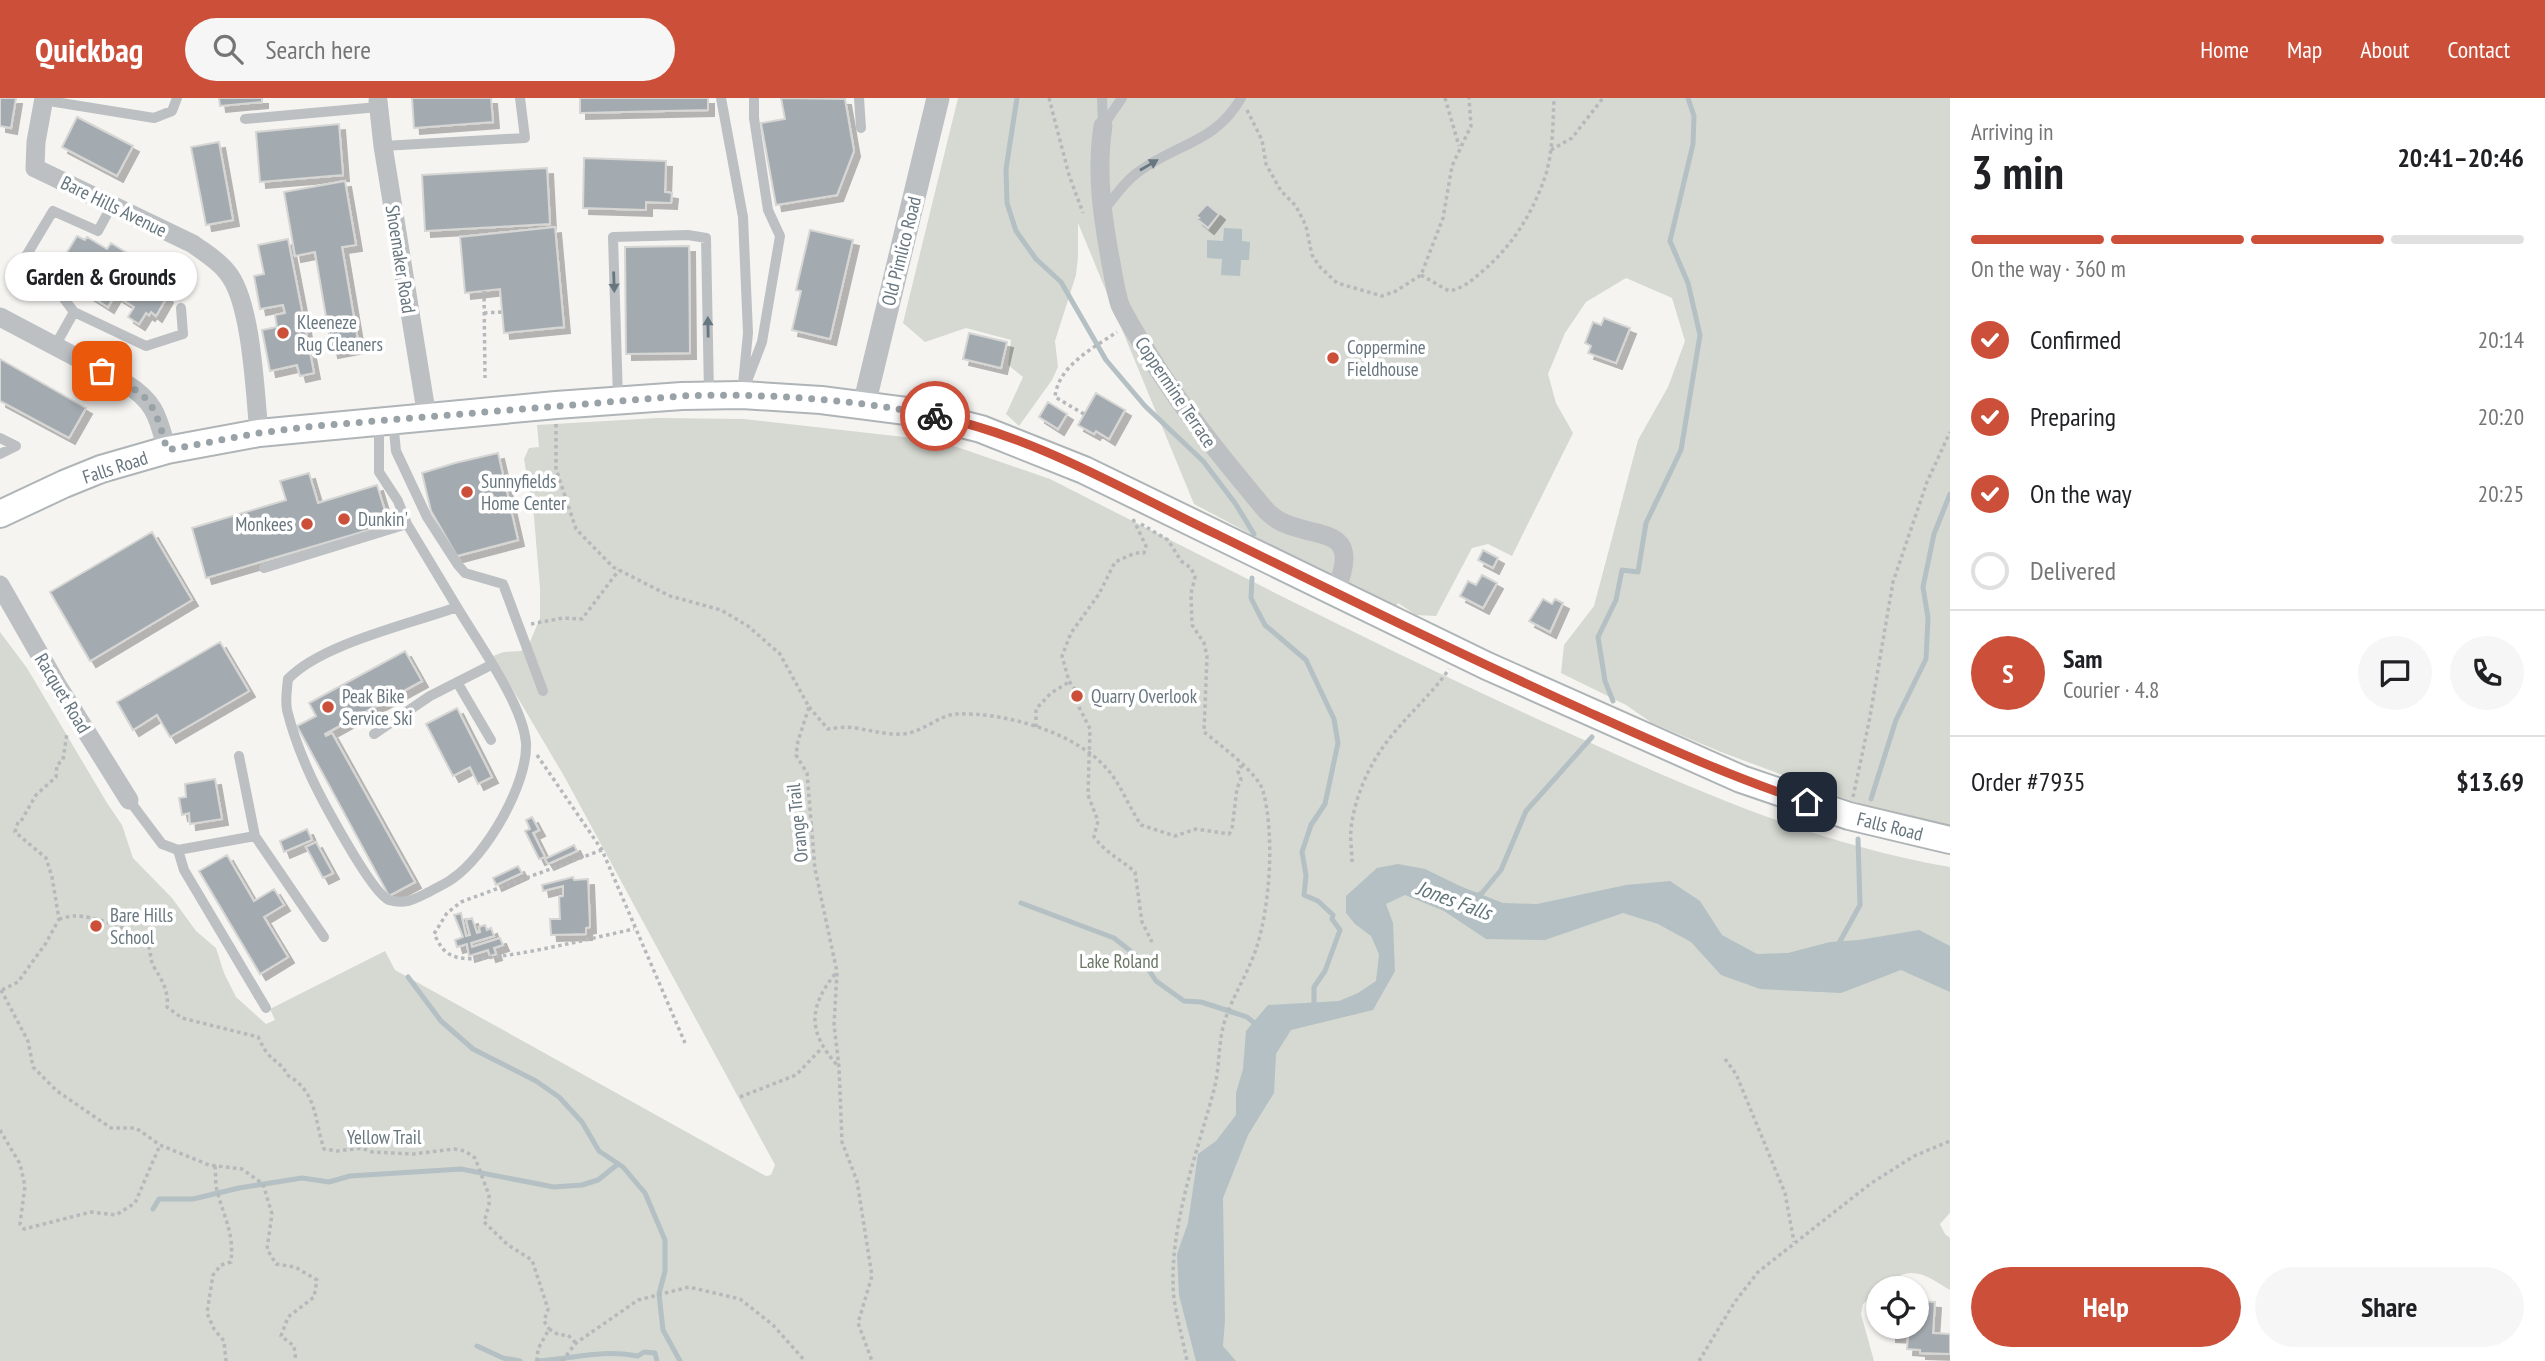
<!DOCTYPE html>
<meta charset="utf-8">
<style>
body{margin:0;font-family:"PT Sans Narrow",sans-serif;background:#f6f6f6;color:#202124;height:100vh;display:flex;flex-direction:column;font-size:26px;white-space:nowrap}
*{box-sizing:border-box;margin:0}
p{font-size:23px;color:#757577}
.icon{flex:none;width:38px;height:38px;fill:none;stroke:currentColor;stroke-width:2;stroke-linecap:round;stroke-linejoin:round}
.map{position:relative;flex:1;overflow:hidden}
.side{display:flex;flex-direction:column;background:#fff;width:595px}
.side>*{flex:none}
.tools{position:absolute;left:1866px;top:1178px;display:grid;gap:14px}
.tools a{display:grid;place-items:center;width:63px;height:63px;border-radius:50%;background:#fff;box-shadow:0 2px 5px #0004;font-size:35px}
.pin{position:absolute;display:grid;place-items:center;width:60px;height:60px;color:#fff;margin:-30px;border-radius:14px;box-shadow:0 4px 10px #0006}
.courier{position:absolute;display:grid;place-items:center;width:70px;height:70px;margin:-35px;border:5px solid #cc4f3a;border-radius:50%;background:#fff;color:#222;box-shadow:0 2px 9px #0007}
.bubble{position:absolute;height:49px;border-radius:24px;background:#fff;box-shadow:0 2px 5px #0004;font-size:23px;font-weight:700;line-height:49px;text-align:center}
.head em{font-style:normal;font-weight:700}
.head div{display:flex;flex-direction:column-reverse}
.head{display:flex;align-items:center;justify-content:space-between;height:119px;padding:0 21px}
h1{font-size:46px;font-weight:700;line-height:52px}
.bar{display:grid;grid-template-columns:repeat(4,1fr);gap:10px 7px;align-content:center;height:84px;padding:0 21px}
.bar i{height:9px;border-radius:5px;background:#e0e0e0}
.bar .selected{background:#cc4f3a}
.bar p{grid-column:span 4}
.line{display:flex;align-items:center;gap:18px;padding:0 21px;border-top:2px solid #e0e0e0}
.line div{flex:1}
.round{display:grid;place-items:center;flex:none;width:74px;height:74px;border-radius:37px;background:#f6f6f6}
ol{padding:0 21px;list-style:none}
li{display:flex;align-items:center;gap:21px;height:77px}
li p{margin-inline-start:auto}
li .icon{padding:7px;border-radius:50%;background:#cc4f3a;color:#fff;stroke-width:4}
li:last-child{color:#757577}
li i{width:38px;height:38px;border:4px solid #e0e0e0;border-radius:50%}
.action{display:flex;gap:14px;margin-top:auto;padding:14px 21px}
.action a{flex:1;height:80px;border-radius:42px;background:#cc4f3a;color:#fff;font-size:28px;font-weight:700;line-height:80px;text-align:center}
.action a+a{background:#f6f6f6;color:#202124}
header{display:flex;align-items:center;gap:42px;box-sizing:border-box;height:98px;padding:0 35px;background:#cc4f3a;color:#fff}
header strong{font-size:33px}
nav{display:flex;gap:38px;margin-inline-start:auto;font-size:24px}
.search{width:490px;height:63px;background:#f6f6f6;display:flex;align-items:center;gap:18px;box-sizing:border-box;padding:0 24px;border-radius:38px;color:#757577;font-size:26px}
main{display:flex;flex:1;min-height:0}
.map>svg:first-child{display:block}
.green{fill:#d5d9d1}
.water{fill:#b4c0c3}
.lines{fill:none;stroke-linecap:round;stroke-linejoin:round}
.stream{stroke:#b4c0c3;stroke-width:5}
.building{fill:#a4abb0;stroke:#d6d6d4;stroke-width:2;filter:url(#shadow)}
.secondary-casing{stroke:#afb4b7;stroke-width:30}
.path{stroke:#b6b9bb;stroke-width:3.5;stroke-dasharray:3.5 3.5;stroke-linecap:butt}
.service{stroke:#bcc0c3;stroke-width:10}
.minor{stroke:#bcc0c3;stroke-width:19}
.tertiary{stroke:#bcc0c3;stroke-width:23}
.secondary{stroke:#fff;stroke-width:26}
.oneway{fill:#67767f}
.done{stroke:#99a2a7;stroke-width:7;stroke-dasharray:0 12.6}
.route{stroke:#cc4f3a;stroke-width:9}
.poi-dot{fill:#cc4f3a;stroke:#fff;stroke-width:2.5}
.labels{text-anchor:middle;dominant-baseline:central;stroke-width:7;stroke-linejoin:round;paint-order:stroke}
.street-label{font-size:19px;fill:#67767f;stroke:#fff}
.poi-label{font-size:19px;fill:#67767f;stroke:#fff;text-anchor:start}
.park-label{font-size:19px;fill:#6a7765;stroke:#fff}
.water-label{font-size:21px;font-style:italic;fill:#63777b;stroke:#fff}
</style>
<header>
<strong>Quickbag</strong>
<div class="search"><svg class="icon" aria-label="search" viewBox="0 0 24 24"><circle cx="10" cy="10" r="6"/><path d="M15 15l6 6"/></svg>Search here</div>
<nav><a>Home</a><a>Map</a><a>About</a><a>Contact</a></nav>
</header>
<main>
<div class="map">
<svg width="1950" height="1263" viewBox="0 0 1950 1263">
<defs>
<filter id="shadow"><feDropShadow dx="6" dy="6" stdDeviation="0" flood-color="#0004"/></filter>
</defs>
<rect width="100%" height="100%" fill="#f5f4f1"/>
<path class="green" d="M958,0h992v729l-63,-13 -166,-62 -69,-29 -26,-18 -65,-32 3,-28 30,-39 44,-166 30,-53 17,-46 -13,-43 -46,-20 -40,24 -21,31 -17,41 8,29 17,30 -61,123 -24,-12 -16,4 -36,68 -20,-1 -18,-12 -4,7 -200,-106 -116,-281v34l-2,18 -21,66 3,26 -6,13 -33,46 -13,-12 17,-37 -15,-12 3,-25 -45,-12 -41,14 -22,-19z
M658,320l86,1 169,19 44,9 93,32c167,85 333,170 503,247 128,58 257,117 397,141v346l-10,11 5,10 5,4v52c-17,-10 -33,-24 -53,-13 -7,4 -11,9 -19,11v3l-15,13 -2,10 13,47h-1874v-729l27,36 80,135 15,22 11,33 39,40 24,33 20,17 8,25 12,24 30,27 9,-4 -5,-11 115,-58 10,19 371,206 5,-1 4,-10 -211,-389 -71,-120 11,-4 17,-1 9,-9 10,-24v-29l-6,-72 -10,-58 5,-11 10,-1 -2,-22z"/>
<path class="water" d="M1224,130l18,1v12l8,1 -1,18h-8l-1,16 -19,-1 1,-16 -15,-1v-18l16,1z
M1398,766l27,5 35,17 43,17 34,1 89,-19 44,-4 30,20 22,34 35,19 31,-1 42,-11 29,-2 60,-10 31,16v46l-49,-22 -60,23 -81,-4 -39,-14 -30,-33 -33,-18 -35,-11 -78,27 -59,-1 -42,-28 -39,-16 -19,9 7,19 2,48 -22,39 -82,20 -15,24 -2,39 -26,42 -25,63 2,122 -2,26 13,15h-40l-17,-66 -2,-41 11,-31 10,-69 18,-13 20,-26v-22l7,-24 3,-38 22,-26 71,-4 19,-8 18,-12 3,-27 -8,-18 -16,-12 -9,-11v-17l31,-28z"/>
<g class="lines">
<path class="stream" d="M1017,0l-11,71 1,34 9,28 20,28 25,23 45,78 39,46 58,55 32,42 19,31
M1252,480l-1,20 6,12 8,15 41,35 28,59 4,24 -13,61 -14,21 -9,27 4,23 -2,20 14,6 15,14 -1,4 8,11 -15,41 -11,16v23
M1613,603l-8,-20 -7,-44 18,-37 6,-30 16,2 8,-49 35,-73 19,-115 -12,-52 -18,-42 23,-97 1,-28 -6,-18
M1871,701l25,-79 30,-61 2,-41 -5,-31 11,-53 16,-40
M1473,800l9,-5 19,-23 25,-59 66,-74
M1021,805l93,35 29,23 13,20 28,20 17,1 28,9 18,6 10,8
M1838,847l22,-40 -2,-66
M408,879l33,44 32,28 63,32 23,16 23,25 17,29 24,16 22,26 20,47v31l-6,23 4,36 17,31
M153,1111l6,-10h34l46,-11 63,-10 27,4 21,-6 111,-7 93,18 28,-2 16,-5 20,-16
M477,1248l26,12 17,3
M537,1263c39,-2 60,-12 101,-5l6,-4 11,1 2,8"/>
</g>
<path class="building" d="M0,0h16l-5,30 -11,-2z
M219,0h43v4l-42,4z
M412,0h79l2,24 -79,6z
M580,0h128v12l-128,3z
M781,0l64,1 9,52 -17,44 -61,10 -15,-82 24,-4z
M77,19l56,29 -16,30 -55,-29z
M339,26l4,51 -83,7 -4,-50z
M219,44l14,78 -27,5 -15,-78z
M584,60l82,3 -1,31 7,1 -1,10 -25,-1v8l-63,-2z
M547,70l3,56 -125,7 -3,-56z
M345,83l11,64 -14,2 17,100 -27,5 -17,-100 -20,4 -11,-64z
M1207,106l12,10 -11,14 -11,-9 2,-1 -3,-2z
M555,129l9,100 -60,6 -4,-44 -35,4 -5,-56z
M810,132l43,10 -23,99 -38,-9 9,-39 -5,-1z
M77,138l8,4 2,-3 20,12 4,-6 57,35 -6,10 5,9 -11,19 -5,-4 -2,3 -3,-2 -7,11 -11,-7 6,-10 -19,-12 -7,12 -27,-17 10,-16 -27,-17z
M288,141l26,134 -14,3 -3,-11 -27,6 -8,-41 15,-3 -2,-12 10,-2 -2,-8 -23,4 -6,-33 10,-2 -6,-29z
M689,148l1,107 -64,1 -1,-107z
M1604,220l26,10 -14,35 -28,-10 3,-7 -6,-3 8,-21 8,3z
M969,235l38,9 -6,26 -38,-9z
M0,261l86,49 -17,30 -69,-37z
M1096,295l29,17 -16,29 -13,-8 -2,3 -16,-9z
M1048,304l19,12 -9,15 -19,-12z
M498,355l20,87 -61,16 -26,-45 -9,-38 33,-10z
M309,375l9,30 59,-18 12,39 -183,54 -14,-50 94,-28 -6,-19z
M152,434l40,68 -102,61 -40,-69z
M1483,452l15,8 -5,10 -15,-8z
M1482,477l15,8 -14,25 -23,-12 8,-15 8,4z
M1543,501l9,5 3,-5 8,4 -13,29 -21,-11z
M220,544l29,49 -79,46 -13,-22 -24,15 -16,-28z
M405,553l17,30 -97,53 1,2 6,-3 83,149 -26,14 -92,-170 19,-10 -7,-13z
M457,610l35,69 -14,7 -8,-17 -17,9 -27,-52z
M215,681l7,40 -32,5 -1,-11 -7,2 -3,-17 7,-1 -1,-13z
M532,719l7,13 -6,3 12,24 -6,2 -14,-28 5,-2 -4,-9z
M307,731l5,11 -28,12 -4,-11z
M316,744l17,31 -10,5 -17,-31z
M574,747l3,6 -29,13 -3,-5z
M227,757l27,46 20,-12 10,16 -20,12 24,40 -28,17 -61,-103z
M518,768l4,7 -26,12 -3,-7z
M573,779l1,3 14,-1 2,48 -4,1v6l-35,1 -1,-16h10l-1,-22 4,-1v-10l-20,5 -1,-6z
M461,815l5,23 4,-1 -4,-15 6,-2 5,15 3,-1 -1,-5 6,-2 2,5 4,-2 3,8 -23,7 1,4 28,-9 3,7 -9,3 2,6 -6,2 -2,-6 -19,6 -2,-12 -10,3 -2,-7 8,-3 -9,-22z
M1916,1203l19,1 -2,31 17,1v20l-30,-1v-3l-13,-1 1,-12 -18,-1v-10h26z"/>
<g class="lines">
<defs>
<path id="secondary" d="M0,416l64,-30 37,-15 66,-19 92,-17 297,-28 126,-9 60,-1 79,5 93,12 67,17 103,41 403,196 254,113 108,37 101,24"/>
</defs>
<use href="#secondary" class="secondary-casing"/>
<path class="path" d="M1049,0l20,77 14,38
M1445,0l14,48
M1247,12l15,30 4,24 15,27 15,15 10,20 6,29 8,12 17,16 45,13 14,-5 25,-16 22,-57 9,-52 19,-40 -2,-28
M1551,52l21,-12 31,-40
M1421,177l28,16c16,-3 24,-12 36,-22 29,-25 49,-59 61,-95 7,-24 7,-52 8,-76
M484,193l1,87
M484,215l18,-1
M1084,316l-29,-17c3,-31 38,-49 62,-65
M556,326v45l20,60 37,38 57,29 51,14 27,16 32,28 29,53 -11,34 -2,14 11,18 8,96 22,103 -3,53 5,42 3,75 15,39 15,95 -14,47 14,38
M1133,421l13,27 -2,7h-9l-20,9 -16,32 -28,39 -9,23 7,25 7,10 3,16 11,22 -2,66 10,26 -4,16c13,17 25,21 41,35l7,50 10,20
M1141,426l27,16 13,21 10,7 4,9 -4,17 1,31 12,18 3,13 -3,76c15,12 55,42 59,59 12,43 7,117 -7,158 -8,24 -22,45 -30,68 -8,22 -6,46 -11,69 -17,65 -48,144 -41,213 3,20 9,41 13,62
M531,526l32,-6 19,1 37,-49
M809,609l19,22c8,-1 18,-3 26,-1 17,2 31,7 48,6 20,-1 37,-19 54,-20 48,-2 120,18 152,56 13,15 21,37 33,55l34,11 21,-7 33,5 3,-5 5,-41 4,-8 -3,-9 2,-4 4,-1
M1036,629v-18l15,-16 18,-11
M537,657l65,95 83,193
M1853,699l16,-75 24,-140 34,-100 23,-50
M602,752l-141,52 -14,11 -13,21c6,11 9,19 22,23 28,9 144,-21 178,-28
M1352,764c0,-10 -2,-22 -1,-33 4,-37 23,-75 48,-102 17,-20 35,-36 50,-58
M59,821c5,-1 11,-3 16,-3 16,-1 61,14 71,26 6,7 3,17 8,25 8,13 15,24 13,40l15,11 76,19c3,5 5,11 9,16 7,9 16,11 20,22 31,17 27,45 37,74l13,2 25,-3 10,4 41,2 41,-5 11,2 10,7 14,37v10l-5,17 24,23 24,15 16,49 -4,12 5,8
M835,876c-27,34 -27,58 2,91
M1,892l27,51 5,26 24,24 54,37h25l24,17 49,20 33,4 21,15 9,30 -5,35 9,15 19,3 22,13 -3,17 -26,20 -7,19 13,10 2,15
M2,892l16,-8 28,-39 13,-24 -7,-42 -6,-19 -31,-26 3,-10 3,-1 15,-26 20,-18 1,-12 6,-5 4,-27
M1725,961l11,15 49,119 9,49
M740,999l56,-22 26,-27
M0,1032l20,34 5,22 -5,38 4,5 67,-17 25,3 19,-12 25,-58
M215,1068c1,9 0,20 3,28 7,26 16,39 13,68l-10,3 -8,10 -6,38 7,16 10,12 2,20
M549,1231l10,6h9l8,8
M537,1263l1,-12 11,-20
M562,1263l14,-18 62,-43 51,-13 51,12 33,26 32,36
M1699,1263l35,-58 24,-31 112,-88 44,-28 36,-15"/>
<path class="service" d="M721,0l22,119 5,116 -5,51
M859,0l2,30
M1102,0l1,27
M43,2l111,18 18,-7 5,-13
M245,21l133,-12
M1103,28l19,-28
M383,48l142,-8 -5,-40
M1104,112c11,-14 22,-30 37,-40 38,-27 75,-28 100,-72
M74,214l-12,-16 -39,-35 30,-50 45,20 14,-26
M55,248l19,-34 72,34 37,-12 -2,-26
M742,296l20,-52 18,-106 -12,-26 -14,-92v-20
M618,301l-5,-162 75,-2 18,3 3,156
M393,323l3,30 31,66 31,48 7,8 38,11 40,107
M379,324v50l19,29 9,23 50,83
M0,340l16,8 -16,8
M264,470l143,-44
M457,509c20,34 66,97 69,136 2,41 -40,113 -74,136 -7,5 -16,9 -23,13 -14,7 -24,13 -40,8 -18,-7 -71,-107 -81,-130 -8,-18 -16,-40 -21,-60 -2,-10 0,-21 1,-31 33,-35 122,-55 169,-72z
M457,584l34,58
M374,636l56,-38 61,-31
M239,658l16,80 69,101
M129,702l33,44 16,6 77,-14
M178,752l6,20 82,138"/>
<path class="minor" d="M44,0l-8,44 -1,26 158,76c12,9 25,16 34,28 25,29 28,122 32,161
M378,3l5,45 44,271
M1103,28c-7,45 -1,88 7,132 3,15 5,32 10,47 8,17 19,34 29,50 34,55 74,104 115,153 32,40 106,4 71,84
M0,219l125,66c31,19 33,35 42,67
M0,487l56,98 73,117"/>
<path class="tertiary" d="M864,307l74,-307"/>
<use href="#secondary" class="secondary"/>
</g>
<defs><path id="oneway-solid" d="M-6-.8H1V-3.2L6.5 0L1 3.2V.8H-6Z" transform="scale(1.75)"/></defs>
<g class="oneway">
<use href="#oneway-solid" transform="translate(1149 67) rotate(-30)"/>
<use href="#oneway-solid" transform="translate(614 184) rotate(88)"/>
<use href="#oneway-solid" transform="translate(708 229) rotate(-91)"/>
</g>
<g class="lines">
<path class="done" d="M102,273c48,25 51,27 65,79l92,-17 56,-7 367,-30c85,-3 170,3 253,20"/>
<path class="route" d="M935,318c100,20 192,76 283,119 122,60 244,120 368,176 73,33 145,66 221,91"/>
</g>
<g class="poi-dot">
<circle cx="283" cy="235" r="7"/>
<circle cx="1333" cy="260" r="7"/>
<circle cx="467" cy="394" r="7"/>
<circle cx="344" cy="421" r="7"/>
<circle cx="307" cy="426" r="7"/>
<circle cx="1077" cy="598" r="7"/>
<circle cx="328" cy="609" r="7"/>
<circle cx="96" cy="828" r="7"/>
</g>
<g class="labels">
<g class="street-label">
<text transform="translate(114 108) rotate(26)">Bare Hills Avenue</text>
<text transform="translate(901 153) rotate(-76)">Old Pimlico Road</text>
<text transform="translate(401 161) rotate(81)">Shoemaker Road</text>
<text transform="translate(1176 294) rotate(56)">Coppermine Terrace</text>
<text transform="translate(115 369) rotate(-18)">Falls Road</text>
<text transform="translate(63 595) rotate(59)">Racquet Road</text>
<text transform="translate(797 725) rotate(-96)">Orange Trail</text>
<text transform="translate(1890 728) rotate(14)">Falls Road</text>
<text x="384" y="1039">Yellow Trail</text>
</g>
<g class="poi-label">
<text x="297" y="224">Kleeneze<tspan x="297" dy="22">Rug Cleaners</tspan></text>
<text x="1347" y="249">Coppermine<tspan x="1347" dy="22">Fieldhouse</tspan></text>
<text x="481" y="383">Sunnyfields<tspan x="481" dy="22">Home Center</tspan></text>
<text x="358" y="421">Dunkin'</text>
<text x="293" y="426" text-anchor="end">Monkees</text>
<text x="342" y="598">Peak Bike<tspan x="342" dy="22">Service Ski</tspan></text>
<text x="1091" y="598">Quarry Overlook</text>
<text x="110" y="817">Bare Hills<tspan x="110" dy="22">School</tspan></text>
</g>
<g class="park-label">
<text x="1119" y="863">Lake Roland</text>
</g>
<g class="water-label">
<text transform="translate(1454 802) rotate(20)">Jones Falls</text>
</g>
</g>
</svg>
<div class="tools">
<a><svg class="icon" aria-label="locate" viewBox="0 0 24 24"><circle cx="12" cy="12" r="6"/><path d="M12 2v4M12 18v4M2 12h4M18 12h4"/></svg></a>
</div>
<div class="pin" style="left:102px;top:273px;background:#ea580c"><svg class="icon" aria-label="bag" viewBox="0 0 24 24"><path d="M5 8h14l-1 12H6zM9 8a3 3 0 0 1 6 0"/></svg></div>
<div class="pin" style="left:1807px;top:704px;background:#1f2937"><svg class="icon" aria-label="home" viewBox="0 0 24 24"><path d="M3 11l9-7 9 7M6 9v11h12V9"/></svg></div>
<div class="courier" style="left:935px;top:318px"><svg class="icon" aria-label="bike" viewBox="0 0 24 24"><circle cx="6" cy="16" r="4"/><circle cx="18" cy="16" r="4"/><path d="M6 16l4-8h5l3 8M10 8l3 8H6M13 5h3"/></svg></div>
<div class="bubble" style="left:5px;top:154px;width:192px">Garden &amp; Grounds</div>
</div>
<section class="side">
<div class="head"><div><h1>3 min</h1><p>Arriving in</p></div><em>20:41–20:46</em></div>
<div class="bar"><i class="selected"></i><i class="selected"></i><i class="selected"></i><i></i><p>On the way · 360 m</p></div>
<ol>
<li><svg class="icon" aria-label="check" viewBox="0 0 24 24"><path d="M5 12l5 5 9-10"/></svg>Confirmed<p>20:14</p></li>
<li><svg class="icon" aria-label="check" viewBox="0 0 24 24"><path d="M5 12l5 5 9-10"/></svg>Preparing<p>20:20</p></li>
<li><svg class="icon" aria-label="check" viewBox="0 0 24 24"><path d="M5 12l5 5 9-10"/></svg>On the way<p>20:25</p></li>
<li><i></i>Delivered</li>
</ol>
<div class="line" style="height:126px"><b class="round" style="background:#cc4f3a;color:#fff">S</b><div><b>Sam</b><p>Courier · 4.8</p></div><a class="round"><svg class="icon" aria-label="chat" viewBox="0 0 24 24"><path d="M4 5h16v11H9l-5 4z"/></svg></a><a class="round"><svg class="icon" aria-label="phone" viewBox="0 0 24 24"><path d="M5 4h4l2 5-3 2q2 4 5 5l2-3 5 2v4C11 20 4 13 5 4z"/></svg></a></div>
<div class="line" style="height:91px"><div>Order #7935</div><b>$13.69</b></div>
<div class="action"><a>Help</a><a>Share</a></div>
</section>
</main>
